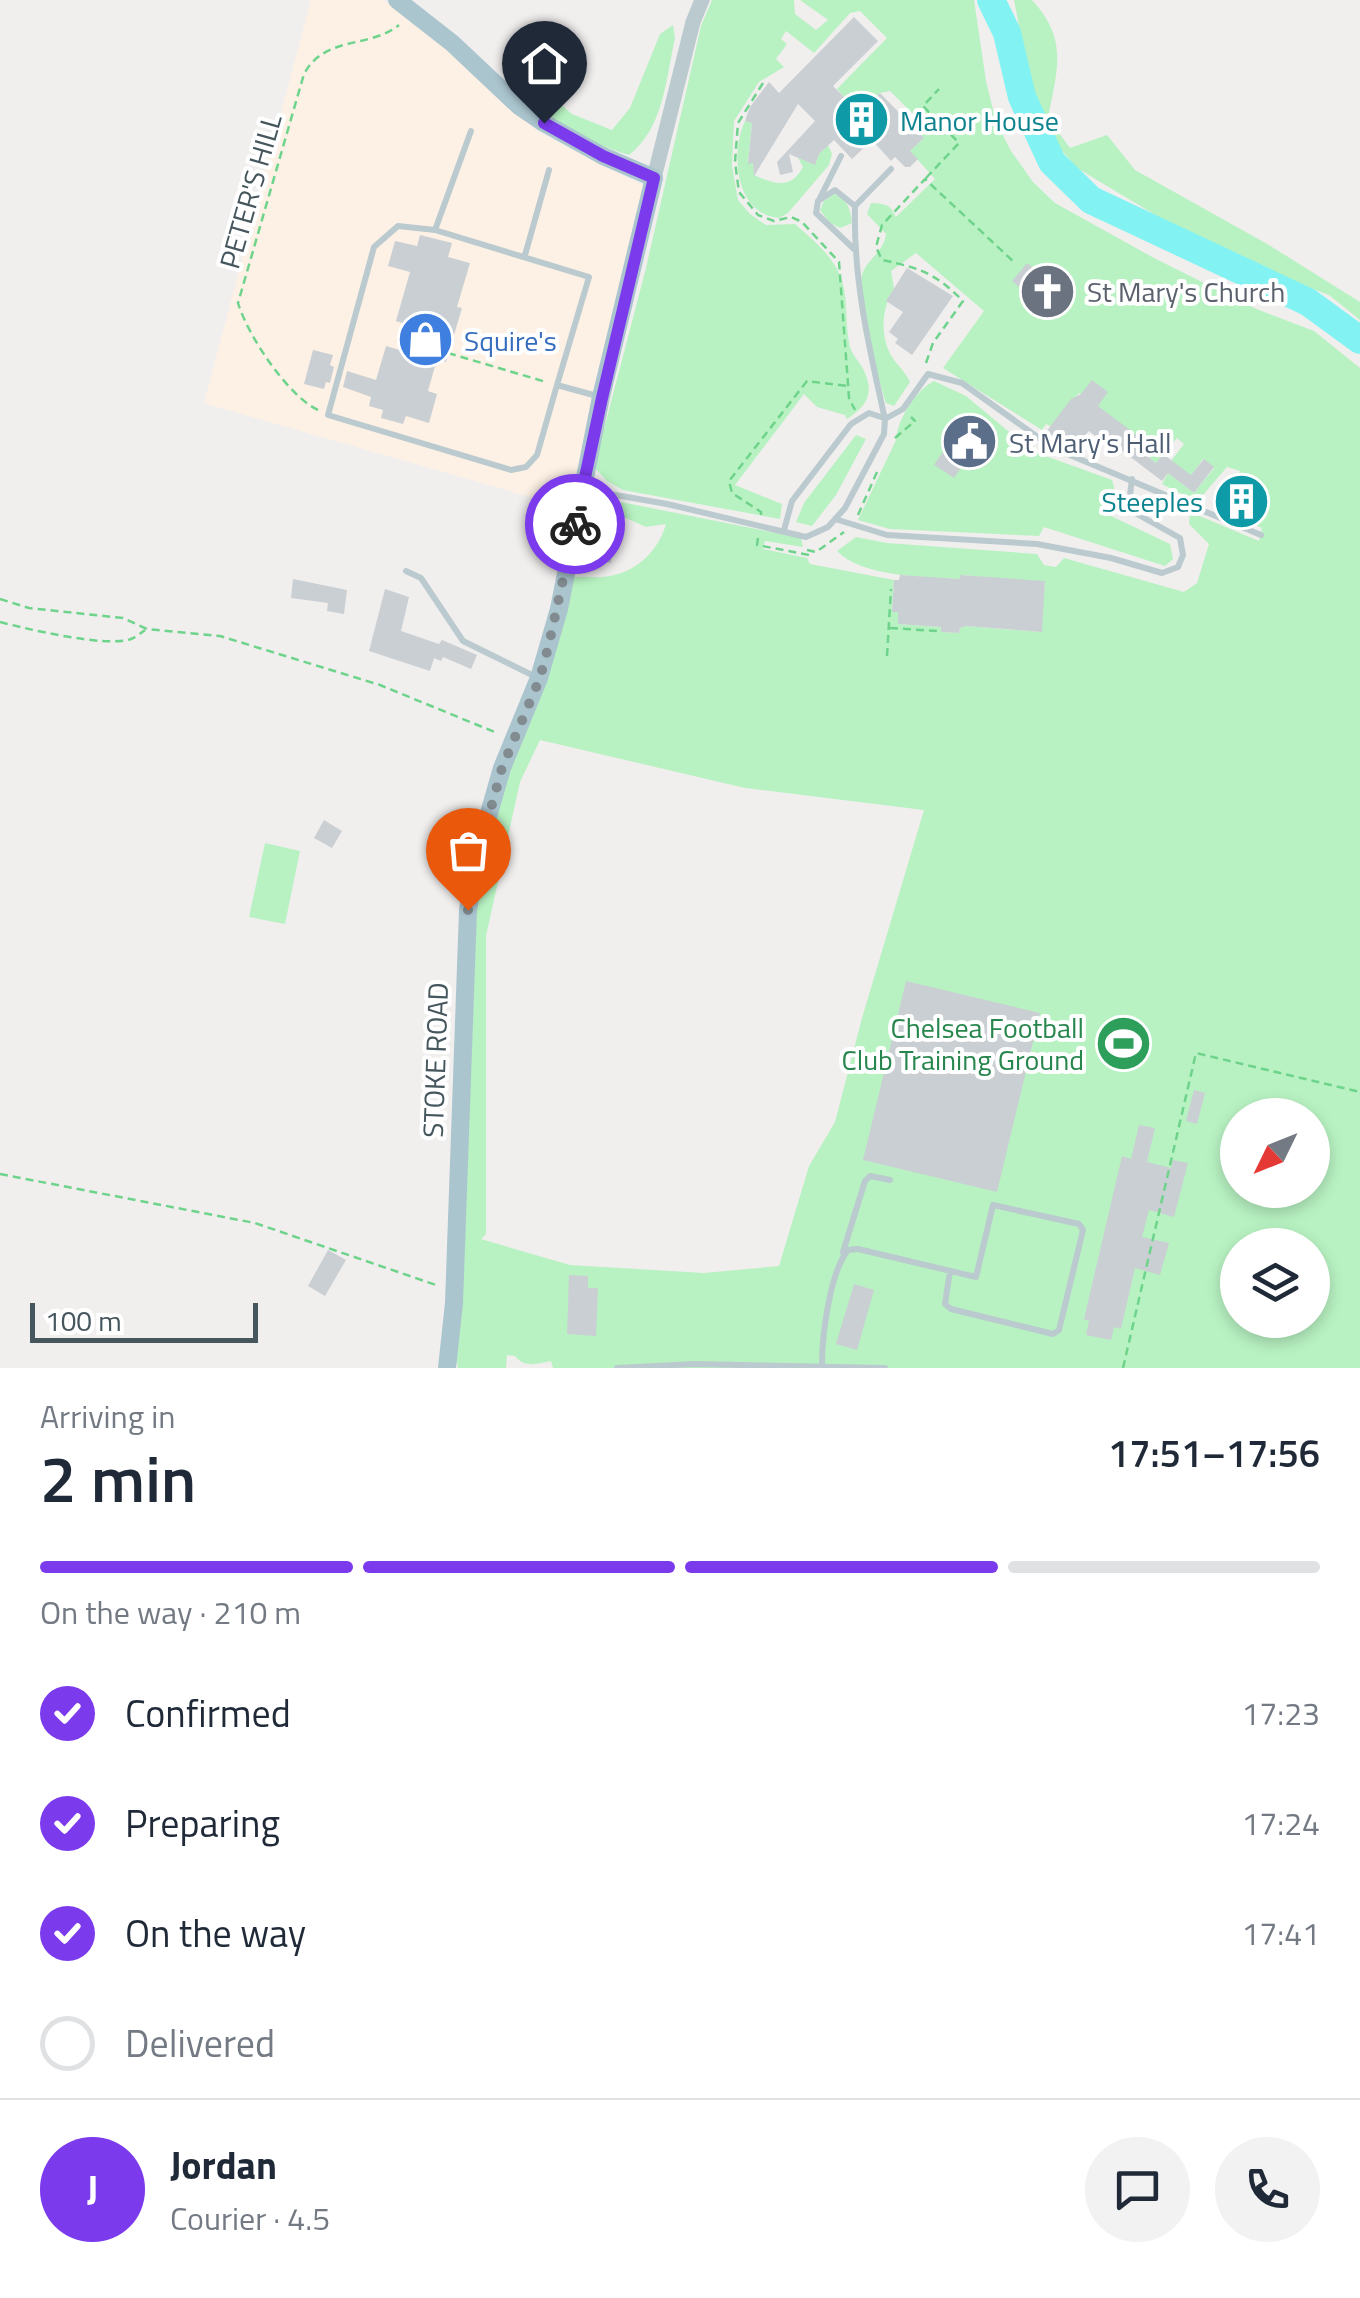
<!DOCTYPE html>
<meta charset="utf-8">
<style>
body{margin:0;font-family:"Titillium Web",sans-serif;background:#f2f2f3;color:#1f2937;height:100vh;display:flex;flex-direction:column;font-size:38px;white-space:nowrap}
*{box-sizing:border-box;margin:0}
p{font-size:32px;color:#747a83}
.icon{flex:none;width:55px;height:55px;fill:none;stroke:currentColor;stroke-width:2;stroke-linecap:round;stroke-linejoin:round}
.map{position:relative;height:1368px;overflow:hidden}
.drawer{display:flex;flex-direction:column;background:#fff;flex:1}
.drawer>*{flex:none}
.needle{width:65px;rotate:227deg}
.fabs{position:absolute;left:1220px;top:1098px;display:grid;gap:20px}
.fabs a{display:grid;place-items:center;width:110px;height:110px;border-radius:50%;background:#fff;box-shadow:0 5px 15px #0003;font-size:50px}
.scale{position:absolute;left:30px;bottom:25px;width:228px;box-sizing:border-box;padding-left:10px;border:5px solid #45565d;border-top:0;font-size:28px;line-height:35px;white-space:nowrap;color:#45565d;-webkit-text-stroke:8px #fff;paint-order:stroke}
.pin{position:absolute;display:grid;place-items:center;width:85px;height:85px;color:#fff;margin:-102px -42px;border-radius:50% 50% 50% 0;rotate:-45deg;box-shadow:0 0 10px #0007}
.pin .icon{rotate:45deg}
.courier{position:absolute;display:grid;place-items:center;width:100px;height:100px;margin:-50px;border:8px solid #7c3aed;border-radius:50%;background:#fff;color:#222;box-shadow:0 2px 12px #0007}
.overview em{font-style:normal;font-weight:600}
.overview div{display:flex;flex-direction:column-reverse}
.overview{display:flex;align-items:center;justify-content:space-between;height:170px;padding:0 40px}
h1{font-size:65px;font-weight:600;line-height:75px}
.bar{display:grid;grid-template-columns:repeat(4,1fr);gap:15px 10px;align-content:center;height:120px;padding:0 40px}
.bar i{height:12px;border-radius:8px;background:#e0e1e3}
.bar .active{background:#7c3aed}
.bar p{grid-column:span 4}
.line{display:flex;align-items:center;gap:25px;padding:0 40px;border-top:2px solid #e0e1e3}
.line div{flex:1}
.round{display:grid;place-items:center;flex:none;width:105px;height:105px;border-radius:52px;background:#f2f2f3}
ol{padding:0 40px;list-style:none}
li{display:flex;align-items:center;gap:30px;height:110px}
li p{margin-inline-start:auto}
li .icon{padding:10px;border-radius:50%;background:#7c3aed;color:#fff;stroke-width:4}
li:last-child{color:#747a83}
li i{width:55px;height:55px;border:5px solid #e0e1e3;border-radius:50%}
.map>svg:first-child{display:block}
.commercial{fill:#fdf1e5}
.green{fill:#b8f2c2;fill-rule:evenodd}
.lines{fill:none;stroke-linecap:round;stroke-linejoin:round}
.river{stroke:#82f3f2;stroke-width:28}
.building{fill:#cacfd3}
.path{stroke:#6ed38b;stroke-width:2.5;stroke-dasharray:8 5;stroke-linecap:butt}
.service{stroke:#bbcace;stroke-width:6}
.tertiary{stroke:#bbcace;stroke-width:15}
.primary{stroke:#abc5cf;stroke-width:18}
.done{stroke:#818b90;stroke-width:10;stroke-dasharray:0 18}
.route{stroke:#7c3aed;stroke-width:12}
.labels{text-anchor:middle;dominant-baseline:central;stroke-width:8;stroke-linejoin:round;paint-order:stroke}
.culture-label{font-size:28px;fill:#0d838f;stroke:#fff;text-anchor:start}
.street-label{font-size:28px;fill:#45565d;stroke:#fff}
.worship-label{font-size:28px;fill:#5b616d;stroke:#fff;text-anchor:start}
.shop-label{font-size:28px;fill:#366cbe;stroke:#fff;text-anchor:start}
.service-label{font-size:28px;fill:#4e5e75;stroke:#fff;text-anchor:start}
.leisure-label{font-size:28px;fill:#27864d;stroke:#fff;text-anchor:end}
</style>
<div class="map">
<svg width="1360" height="1368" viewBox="0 0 1360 1368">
<rect width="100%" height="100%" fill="#f1eeee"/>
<path class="commercial" d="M311,0h72l78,56 77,76 106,54 -76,322 -364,-105z"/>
<path class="green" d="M712,0h82l1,14 21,16 12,-10 -28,-20h174l12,81 10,41 15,29 22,31 22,21 99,55 100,50 60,23 46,37v1000h-807l-2,-7c-14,3 -27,7 -36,-5l-8,-1 -1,13h-48l-3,-13 17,-444 12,-65 87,-268c10,-3 20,0 31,-1 31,-2 56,-24 64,-53l-20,3 -29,-13 4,-12 180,36 2,9 -38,-6 -2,8 44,9 3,6 84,16 -2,31 6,1v12l43,3v5l18,1 1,-5 6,-2 75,6 4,-50 -84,-7 -1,4c-35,-2 -99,-2 -123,-28l19,-14 31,6 150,11 7,11 12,2 8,-9 120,34 13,-9 12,-39 -20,-20 1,-12 69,29 3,-13 -18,-8 14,-30 -22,-11 4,-8 -13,-4 -30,35 -35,-18 6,-11 26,20 20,-25 -11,-9 -12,17 -20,-15 13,-17 -7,-6 -21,25 -20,-16 5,-8 -62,-46 -27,34 -6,-3 -4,6 -99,-62 41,-57 -68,-58 -25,18 3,17c-12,20 -15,47 -2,69 6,9 13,14 18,25l-16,24 -8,-3c-8,-26 -28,-97 -25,-122 1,-20 23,-27 25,-47l-19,-20 4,-11c15,1 19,1 25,14l39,-38 -25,-28 14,-13 -10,-11 2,-10 -26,-26 -10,2 -8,8 -9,-9 -12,12 -14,-15 50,-51 -27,-27 -10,2 -36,40 -28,-22 -5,8 6,5 -11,15 8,8 -25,15 -25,39 -2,45 6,34 12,14 16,11 29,-1c19,17 41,34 48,60 5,20 2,43 7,63 3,9 8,13 12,20 13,24 7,38 -15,52l-2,-4 -28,-8 -13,-13 -69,91 47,19 -2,15 -157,-29 -16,-9 -13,-14 52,-199 55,-242zM540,740l205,48 179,22 -62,208 -27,104 -26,44 -30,100 -75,7 -134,-8 -89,-26 5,-5v-298l34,-154zM1238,1115h74v75h-74zM1238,1245h74v75h-74z
M1014,0h18c37,40 25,70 16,118l22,30 37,-13 28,35 134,75 91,57v18l-31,-25 -70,-26 -92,-47 -90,-54 -33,-38 -17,-63z
M673,25l2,13c-9,40 -11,90 -46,117 -39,-12 -110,-40 -125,-82l12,-7 56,48 40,16 18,-22 30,-74z
M745,121l7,2 -4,40h5l1,12c20,9 37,15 49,-8l-5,-9 17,6 4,-10 9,-9 4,9 -3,11 -41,48 -9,5c-44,-4 -49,-65 -34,-97z
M834,194c14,7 16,13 18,29l-12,5 -11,-6 -9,-12 4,-9z
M934,381l32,15 66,55 80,29 4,14 -5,22 59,28 3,15 -8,7 -121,-39 -5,9 -149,-7 -32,-9 38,-80c1,-20 20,-50 38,-59z
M856,435l10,4 -30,56 -24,31 -16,-4 8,-19z
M265,843l35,8 -15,73 -36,-7z"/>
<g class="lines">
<path class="river" d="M991,0l16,33 15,64 30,65 39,38 217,102 52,38"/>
</g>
<path class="building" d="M854,17l24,24 -45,45 18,18 12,-12 9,9 8,-8 44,45 -14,13 8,8 -8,8h-5l-10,-10 -4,4 -19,-21 -20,19 -18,-19 -15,14 -4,11 -26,-11 4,18 -13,3 -3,-13 38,-41 -17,-17 -44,72 -1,-13 -5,1 4,-41 -7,-2 5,-14 19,-25 10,11z
M420,235l32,8 -4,14 22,6 -13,44 5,1 -16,54 -9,-3 -9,32 9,3 -8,29 -23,-7 -3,8 -22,-6 2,-8 -14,-4 2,-9 -28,-10 4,-16 29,9 10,-34 17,5 8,-25 -15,-5 14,-49 -22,-6 7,-25 22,5z
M1027,263l13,10 2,-3 33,28 -18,21 -19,-16 -5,5 -10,-9 4,-5 -15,-13z
M907,268l46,28 -41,59 -17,-12 3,-4 -9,-7 14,-20 -17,-11z
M313,350l20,5 -3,10 4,2 -4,16 -4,-1 -2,7 -20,-5z
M1092,380l16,12 -10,14 44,33 -6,8 20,16 7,-9 28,21 13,-16 10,8 -20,26 -26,-20 -6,8 -46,-35 -3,4 -24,-19 -15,16 -28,-15 25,-33 10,-5z
M967,416l29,19 -13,21 -10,-6 -19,28 -20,-13z
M1241,482l17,8 -14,30 -17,-8z
M608,503l11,2 -8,58 -13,-2v-14l-5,-1 8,-39 6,1z
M900,575l60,4v-4l85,6 -3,51 -76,-6 -6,2 -1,5 -18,-1v-5l-43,-3v-12h-6l2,-32h5z
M293,579l54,11 -3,24 -17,-3 1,-8 -37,-5z
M385,589l24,8 -8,34 38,13 3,-4 35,15 -6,14 -28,-12 -2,4 -7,-3 -4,13 -61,-20z
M324,820l18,11 -10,17 -18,-10z
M906,981l134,32 -43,179 -134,-32z
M1194,1090l11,3 -8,31 -11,-3z
M1139,1125l16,3 -8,34 24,6 2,-8 15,3 -14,54 -25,-7 -7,27 27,6 -9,32 -25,-7 -14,61 -7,-2 -3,13 -25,-5 3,-14 -5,-2 38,-163 9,3z
M328,1250l18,10 -21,36 -17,-10z
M569,1275l19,1v12h10l-2,48 -29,-2z
M854,1284l20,6 -17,60 -21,-6z"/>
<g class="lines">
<path class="path" d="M763,83l-25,40 -3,39 4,30 19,23 16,6 17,-4 11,5 37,40 10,136 6,12
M926,178l33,-35 -36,-37 16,-17
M448,353l98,29
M926,363l7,-20 30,-42c-28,-28 -43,-33 -81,-41l-6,-13 6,-22 43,-46 90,84
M318,410c-30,-14 -70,-74 -80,-107l66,-229c21,-39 65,-25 95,-49
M895,438l20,-17 -4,-4
M761,515v-3l-29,-19 -3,-12 78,-100 40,5
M858,515l19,-43
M758,538l-1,7 52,10
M807,550l9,2 28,-20
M0,599l29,9 94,10 24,11 73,7 160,49 117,48
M0,622c27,7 107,26 131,17 5,-2 10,-6 14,-9
M890,628l47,3
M887,656l4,-67
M0,1174l255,49 184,63
M1123,1368l73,-315 164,39"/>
<path class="service" d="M819,200l22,-44
M435,230l36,-99
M854,249l-38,-36 2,-12 17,-11 20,16
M525,255l24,-85
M557,385l-20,70 -11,12 -15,3 -183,-55 46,-168 24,-21 37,4 154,47 -32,108 40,11
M885,419c-16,-71 -32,-140 -30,-213l36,-37
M587,490l80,14 139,33 22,-10 17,-19 39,-74 1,-15 18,-10 25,-35 34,9 91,65 208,87
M835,519l52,16 150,9 74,14 51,15 16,-6 5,-12 -3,-17 -43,-24 -8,-11 3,-24
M784,530l8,-29 59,-77 18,-11 15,5
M406,571l15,7 42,63 73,36
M843,1252l22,-71 5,-5 20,4
M822,1365c0,-30 8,-93 26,-115l10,-1 118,28 17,-72 86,19 4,6 -24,100 -6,4 -102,-25 -6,-5 5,-33
M617,1368l77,-4 191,4"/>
<path class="tertiary" d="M654,178l39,-156 9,-22"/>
<path class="primary" d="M397,0l55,43 67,63 25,17 59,33 51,22 -53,219 -42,212 -20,69 -37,90 -23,80 -11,62 -14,393 -7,65"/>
</g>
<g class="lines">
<path class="done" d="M468,910l12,-62 22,-80 38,-90 9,-34 26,-120"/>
<path class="route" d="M544,123l59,33 51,22 -52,220 -27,126"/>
</g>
<defs>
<symbol id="building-disc" viewBox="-11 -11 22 22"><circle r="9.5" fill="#0f9aa8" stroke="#fff"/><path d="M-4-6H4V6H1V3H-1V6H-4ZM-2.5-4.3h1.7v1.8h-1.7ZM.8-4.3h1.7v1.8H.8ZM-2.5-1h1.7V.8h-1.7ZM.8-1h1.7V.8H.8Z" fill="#fff"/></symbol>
<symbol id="church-disc" viewBox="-11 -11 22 22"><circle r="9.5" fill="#6b7280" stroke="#fff"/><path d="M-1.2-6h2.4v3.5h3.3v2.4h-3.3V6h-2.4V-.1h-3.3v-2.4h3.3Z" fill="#fff"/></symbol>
<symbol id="shop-disc" viewBox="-11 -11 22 22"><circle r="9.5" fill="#3f7fe0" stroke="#fff"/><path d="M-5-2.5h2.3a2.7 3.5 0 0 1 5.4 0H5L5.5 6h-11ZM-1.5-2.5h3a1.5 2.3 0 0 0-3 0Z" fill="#fff"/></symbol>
<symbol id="civic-disc" viewBox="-11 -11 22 22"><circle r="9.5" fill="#5c6f8a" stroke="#fff"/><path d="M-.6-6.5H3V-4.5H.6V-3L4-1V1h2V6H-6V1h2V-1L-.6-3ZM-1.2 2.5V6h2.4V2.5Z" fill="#fff"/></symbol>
<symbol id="stadium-disc" viewBox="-11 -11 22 22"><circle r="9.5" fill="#2e9e5b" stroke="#fff"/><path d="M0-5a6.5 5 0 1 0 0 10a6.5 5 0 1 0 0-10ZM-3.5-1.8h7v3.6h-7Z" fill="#fff"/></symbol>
</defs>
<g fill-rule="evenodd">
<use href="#building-disc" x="830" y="88" width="63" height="63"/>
<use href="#church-disc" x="1016" y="260" width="63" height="63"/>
<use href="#shop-disc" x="394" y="308" width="63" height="63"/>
<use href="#civic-disc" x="938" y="410" width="63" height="63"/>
<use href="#building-disc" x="1210" y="470" width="63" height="63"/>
<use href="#stadium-disc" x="1092" y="1012" width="63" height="63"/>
</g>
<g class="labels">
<g class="culture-label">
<text x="900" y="120">Manor House</text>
<text x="1203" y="501" text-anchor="end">Steeples</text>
</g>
<g class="street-label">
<text transform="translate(250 191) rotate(-74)">PETER'S HILL</text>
<text transform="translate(435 1060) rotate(-88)">STOKE ROAD</text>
</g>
<g class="worship-label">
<text x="1087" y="291">St Mary's Church</text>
</g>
<g class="shop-label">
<text x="464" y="340">Squire's</text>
</g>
<g class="service-label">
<text x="1009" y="442">St Mary's Hall</text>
</g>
<g class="leisure-label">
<text x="1084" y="1027">Chelsea Football<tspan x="1084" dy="32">Club Training Ground</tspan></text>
</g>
</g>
</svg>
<div class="fabs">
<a><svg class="needle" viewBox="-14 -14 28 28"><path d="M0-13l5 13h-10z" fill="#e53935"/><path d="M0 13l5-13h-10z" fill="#747a83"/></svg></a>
<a><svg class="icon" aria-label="layers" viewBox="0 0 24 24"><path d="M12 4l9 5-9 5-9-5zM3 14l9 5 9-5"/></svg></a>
</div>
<div class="scale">100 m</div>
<div class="pin" style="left:468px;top:910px;background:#ea580c"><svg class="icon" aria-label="bag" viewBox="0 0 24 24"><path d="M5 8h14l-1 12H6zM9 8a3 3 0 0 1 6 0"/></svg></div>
<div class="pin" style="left:544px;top:123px;background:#1f2937"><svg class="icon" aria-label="home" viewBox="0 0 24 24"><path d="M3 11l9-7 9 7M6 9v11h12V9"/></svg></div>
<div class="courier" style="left:575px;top:524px"><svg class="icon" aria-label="bike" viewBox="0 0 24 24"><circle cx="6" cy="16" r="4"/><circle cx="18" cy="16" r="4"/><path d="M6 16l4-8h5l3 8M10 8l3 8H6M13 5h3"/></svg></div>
</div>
<section class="drawer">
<div class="overview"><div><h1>2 min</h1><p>Arriving in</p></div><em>17:51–17:56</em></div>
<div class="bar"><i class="active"></i><i class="active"></i><i class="active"></i><i></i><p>On the way · 210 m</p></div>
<ol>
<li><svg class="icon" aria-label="check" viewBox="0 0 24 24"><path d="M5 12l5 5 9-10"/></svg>Confirmed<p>17:23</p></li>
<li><svg class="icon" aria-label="check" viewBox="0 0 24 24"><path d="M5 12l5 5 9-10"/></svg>Preparing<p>17:24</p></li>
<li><svg class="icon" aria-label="check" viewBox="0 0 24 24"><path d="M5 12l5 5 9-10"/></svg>On the way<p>17:41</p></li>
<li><i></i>Delivered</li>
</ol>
<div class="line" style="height:180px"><b class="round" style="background:#7c3aed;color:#fff">J</b><div><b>Jordan</b><p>Courier · 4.5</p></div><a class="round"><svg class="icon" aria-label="chat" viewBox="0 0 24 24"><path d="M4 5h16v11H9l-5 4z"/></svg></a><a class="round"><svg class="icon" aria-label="phone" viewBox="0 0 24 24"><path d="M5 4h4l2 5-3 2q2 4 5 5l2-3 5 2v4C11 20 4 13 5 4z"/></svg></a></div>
</section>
